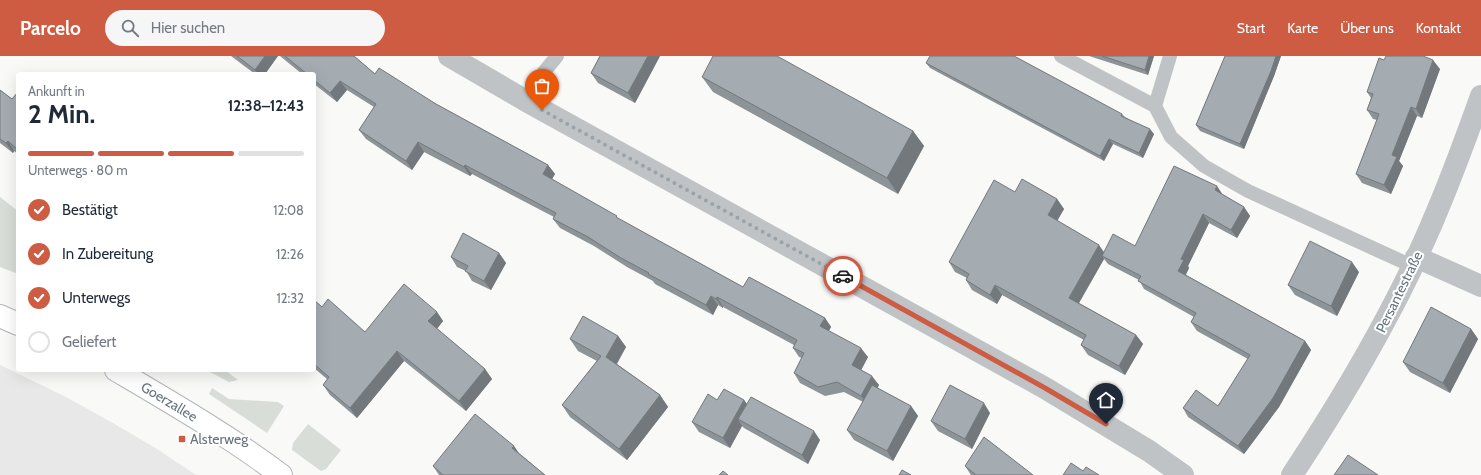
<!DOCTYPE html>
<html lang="de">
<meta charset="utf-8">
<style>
body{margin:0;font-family:Cabin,sans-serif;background:#f6f6f7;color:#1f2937;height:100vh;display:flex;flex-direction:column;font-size:15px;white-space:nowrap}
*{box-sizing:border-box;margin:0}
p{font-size:13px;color:#747a83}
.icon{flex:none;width:22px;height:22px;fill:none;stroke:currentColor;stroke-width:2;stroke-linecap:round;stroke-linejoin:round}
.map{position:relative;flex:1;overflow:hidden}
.drawer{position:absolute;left:16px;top:16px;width:300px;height:300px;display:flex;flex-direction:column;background:#fff;border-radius:4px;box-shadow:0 4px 16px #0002}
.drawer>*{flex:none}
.pin{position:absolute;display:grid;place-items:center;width:34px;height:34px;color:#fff;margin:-41px -17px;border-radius:50% 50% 50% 0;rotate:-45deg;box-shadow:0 0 4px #0007}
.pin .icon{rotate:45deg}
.courier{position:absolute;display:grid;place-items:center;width:40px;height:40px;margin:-20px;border:3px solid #cd5c43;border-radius:50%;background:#fff;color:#222;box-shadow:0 1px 5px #0007}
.overview em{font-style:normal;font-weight:700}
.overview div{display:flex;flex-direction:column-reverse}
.overview{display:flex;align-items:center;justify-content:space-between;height:68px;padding:0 12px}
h1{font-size:26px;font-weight:700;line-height:30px}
.bar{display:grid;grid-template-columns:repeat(4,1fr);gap:6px 4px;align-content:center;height:48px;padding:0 12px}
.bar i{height:5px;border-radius:3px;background:#e0e1e3}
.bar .on{background:#cd5c43}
.bar p{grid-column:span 4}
ol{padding:0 12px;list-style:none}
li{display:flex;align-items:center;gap:12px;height:44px}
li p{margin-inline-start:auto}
li .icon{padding:4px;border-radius:50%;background:#cd5c43;color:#fff;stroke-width:4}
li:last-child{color:#747a83}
li i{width:22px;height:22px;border:2px solid #e0e1e3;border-radius:50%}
header{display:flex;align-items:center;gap:24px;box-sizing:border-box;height:56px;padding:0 20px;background:#cd5c43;color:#fff}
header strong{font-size:19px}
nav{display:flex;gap:22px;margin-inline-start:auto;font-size:14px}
.search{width:280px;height:36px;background:#f6f6f7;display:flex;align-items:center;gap:10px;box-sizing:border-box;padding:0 14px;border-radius:22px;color:#747a83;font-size:15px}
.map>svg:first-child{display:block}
.built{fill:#e7e8e7}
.green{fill:#d9ddd7}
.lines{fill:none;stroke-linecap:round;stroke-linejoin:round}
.secondary-casing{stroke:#b1b7bb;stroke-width:24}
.lane{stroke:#bfc3c6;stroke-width:14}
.street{stroke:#bfc3c6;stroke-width:22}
.secondary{stroke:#fff;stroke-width:22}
.wall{fill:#8d9498}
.shaded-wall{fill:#73787c}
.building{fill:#a4acb1;stroke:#73787c}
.done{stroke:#9aa3a8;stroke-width:4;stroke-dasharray:0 7.2}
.route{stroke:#cd5c43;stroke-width:5}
.poi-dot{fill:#cd5c43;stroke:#fff;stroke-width:1.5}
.labels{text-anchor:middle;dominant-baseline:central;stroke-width:4;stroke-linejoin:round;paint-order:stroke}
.street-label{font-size:14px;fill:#67757e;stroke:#fff}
.poi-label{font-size:14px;fill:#67757e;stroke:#fff;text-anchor:start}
</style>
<header>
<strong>Parcelo</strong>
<div class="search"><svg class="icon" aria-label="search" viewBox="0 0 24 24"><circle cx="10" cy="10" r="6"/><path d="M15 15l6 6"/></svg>Hier suchen</div>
<nav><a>Start</a><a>Karte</a><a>Über uns</a><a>Kontakt</a></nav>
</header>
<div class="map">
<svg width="1481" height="419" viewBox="0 0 1481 419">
<rect width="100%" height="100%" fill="#f9f9f7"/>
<path class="built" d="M0,309l66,32 45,25 46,27 39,26h-196z"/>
<path class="green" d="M0,141l18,14v63l-18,-7z
M206,314h19l13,10 -9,2z
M212,332l17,11 49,3 6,4 -17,27 -58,-39z
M308,368l33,26 -15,19 -5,2 -29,-21 1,-7z"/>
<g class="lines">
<defs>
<g id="secondary">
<path d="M0,260l18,8"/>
<path id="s1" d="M116,314c56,33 113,66 165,105"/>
</g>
</defs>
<use href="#secondary" class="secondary-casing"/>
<path class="lane" d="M1061,0l94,50 16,31 33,29 44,25 164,75
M528,46l16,-30 13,-16
M1155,50l15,-50"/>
<path class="street" d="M449,0l79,46 517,286 104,63 34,24
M1416,201l65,29
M1292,419c39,-59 76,-120 108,-183 32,-63 57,-129 81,-196"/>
<use href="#secondary" class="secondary"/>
</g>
<path class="wall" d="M231,0h47l-13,18h-10z
M280,0h74l21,18 61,30 112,61 7,9 -3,5 67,40 124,68 82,31 6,9 -2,4 39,26 -7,13 18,15 -2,3 34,18 7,10 -25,45 -39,-21 -7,-10 16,-28 -19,-10 -19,4 -25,-13 -6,-10 8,-15 -3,-1 -6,-9 1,-3 -71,-38v1l-5,-3 -5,10 -58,-31 -2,-3 -26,-14 -33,-21 -34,-18 -7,-9 1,-2 -82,-43 -2,2 -46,-24 -12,18 -46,-31 -7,-9 15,-23 -27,-17 -10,12 -23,-18v-10h-12z
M600,0h60l-25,47 -37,-20 -7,-10z
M1089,0h65l-6,19z
M1225,0h56l-7,20 -30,73 -44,-18 -4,-6z
M1384,4l56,9 -18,49 -5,-2 -18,45 4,5 -12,28 -29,-11 -6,-9 21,-54 -4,-1 -6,-9 4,-12 -4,-6z
M926,7l196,51 3,3 29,17 -11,24 -30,-14 -9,17 -174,-93z
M702,21l211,54 11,15 -26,48 -185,-102z
M0,34l12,9 6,-7v62l-4,-3 -1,2 -13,-10z
M1015,136l42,7 7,10 -7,11 47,32 31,-6 88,-51 21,12 6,9 -13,22 -28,-15 -21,43 1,2 -3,7 119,66 6,9 -32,57 -35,47 -56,-37 -5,-9 35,-2 30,-47 -51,-28 -6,-9 3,-5 -50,-28 -5,-9 -31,-16 -4,-5 -25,44 57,32 7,9 -18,31 -37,-20 -7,-10 3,-5 -82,-45 -5,9 -25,-14 -6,-10 1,-2 -12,-6 -6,-10z
M499,197l7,10 -15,27 -19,-9 -6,-10 -9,-4 -6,-10z
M1359,216l-22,44 -42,-21 -7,-10z
M314,244l8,7 43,25 72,-20 6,9 -6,8 48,40 7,10 -26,32 -62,-50 -47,57 -27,-23 -7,-10 4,-6 -13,-11z
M1471,273l7,10 -28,54 -40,-21 -7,-10z
M618,280l8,11 -9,17 43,31 8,12 -41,53 -57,-43 -8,-12 35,-44 -19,-10 -8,-12z
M717,344h27l3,4 73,36 -12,24 -64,-36 -2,-2 -12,22 -31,-16 -7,-10z
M990,357l-18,36 -34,-18 -7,-10z
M514,390l5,7 26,22h-106l-6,-9z
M965,410l68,9h-62z"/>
<path class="shaded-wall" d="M265,0h13l-13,18h-7l-3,-4z
M648,0h12l-25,47 -7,-10z
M1149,0h5l-6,19 -3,-5z
M1276,0h5l-7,20 -30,73 -4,-5z
M1433,4l7,9 -18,49 -6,-9z
M340,25l7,9 -10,12 -7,-9z
M1411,51l6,9 -18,45 4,5 -12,28 -7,-9 8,-30z
M1150,73l4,5 -11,24 -4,-5z
M913,75l11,15 -26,48 -11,-16z
M1109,83l4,5 -9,17 -4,-5z
M8,85l6,10 -1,2 -7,-10z
M418,86l6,10 -12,18 -6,-9z
M465,109l7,9 -2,2 -6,-9z
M548,109l7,9 -6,10 -6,-10z
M1217,130l6,9 -8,-5z
M1057,143l7,10 -9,16 -7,-10z
M1244,151l6,9 -13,22 -6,-8z
M1203,158l6,9 -21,43 1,2 -6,11 -5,-8 3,-12z
M1099,189l7,10 -4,1 2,3 -28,49 -7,-10z
M499,197l7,10 -15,27 -7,-9z
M1352,206l7,10 -22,44 -6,-10z
M995,229l7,10 -5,9 -7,-9z
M711,240l7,9 -5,10 -7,-10z
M717,241l6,10v1l-7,-9z
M437,256l6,9 -8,10 -7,-10z
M825,262l6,9 -5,8 -6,-9z
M1471,273l7,10 -28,54 -7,-10z
M1136,279l7,9 -18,31 -6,-9z
M618,280l8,11 -12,21 -8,-11z
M1305,285l6,9 -32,57 -35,47 -6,-8z
M861,292l7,9 -9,17 -7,-9z
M397,295l7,10 -47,57 -7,-10z
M485,313l7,10 -26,32 -7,-10z
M872,320l7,9 -11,20 -7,-9z
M660,339l8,12 -41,53 -8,-11z
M744,344l7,10 -13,9 4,7 -12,22 -7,-10z
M984,347l6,10 -18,36 -7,-10z
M911,350l7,10 -25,45 -6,-10z
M814,375l6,9 -12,24 -6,-9z
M514,390l8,13 -10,-11z"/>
<path class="building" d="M237,0h28l-10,14z
M285,0h69l21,18 4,-6 57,36 112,61 -5,9 74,42 -1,1 127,70 6,-10 76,41 -5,8 41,22 -9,17 20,11 -11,20 -24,-14 -19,5 -24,-14 10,-20 -11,-5 4,-8 -80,-43 -1,2 -5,-3 -5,9 -58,-31 1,-1 -28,-15 -33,-21 -35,-18 3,-6 -91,-48 -1,2 -46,-25 -12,19 -47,-31 17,-26 -36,-23 -10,12 -16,-13v-6h-7z
M600,0h48l-20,37 -37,-20z
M713,0h64l136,75 -26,47 -185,-101z
M930,0h84l108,58 -1,2 29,13 -11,24 -30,-14 -9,17 -174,-93z
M1102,0h47l-4,14z
M1225,0h51l-5,15 -31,73 -44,-19z
M1386,0h37l10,4 -17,49 -5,-2 -19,48 5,2 -13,28 -28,-11 23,-60 -12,-4 6,-16 -6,-2 12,-34 5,2z
M0,34l12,9 6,-7v58l-10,-9 -2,2 -6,-4z
M1174,110l43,20 -2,4 29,17 -13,23 -28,-16 -22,45 3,1 -6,11 127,70 -32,57 -35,48 -55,-38 13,-18 22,16 32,-51 -59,-33 5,-9 -58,-32 3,-5 -39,-20 11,-22 22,12z
M1022,123l35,20 -9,16 51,30 -30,53 67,37 -17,31 -38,-21 5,-10 -91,-50 -5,10 -24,-15 3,-6 -20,-12 45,-82 21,12z
M463,177l36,20 -15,28 -19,-10 3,-5 -17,-9z
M1310,185l42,21 -21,44 -43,-21z
M404,228l33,28 -9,9 57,48 -26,32 -62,-50 -47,57 -27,-23 6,-8 -15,-13v-64l8,7 6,-8 37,33z
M1431,251l40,22 -28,54 -40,-21z
M583,260l35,20 -12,21 54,38 -41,54 -57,-44 39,-49 -31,-17z
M872,329l39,21 -24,45 -40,-21z
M950,329l34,18 -19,36 -34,-18z
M724,333l20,11 -21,38 -31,-16 16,-28 9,6z
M751,341l63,34 -12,24 -64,-36z
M475,358l39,32 -2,2 33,27h-102l-10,-9z
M984,381l49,38h-57l-11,-9z
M1348,399l30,20h-44z
M1071,407l12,8 3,-4 13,8h-36z
M902,414l9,5h-12z
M723,415l5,4h-9z"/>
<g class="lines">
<path class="done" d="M542,54l301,166"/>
<path class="route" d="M843,220l202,112 61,36"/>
</g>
<rect class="poi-dot" x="178" y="379" width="8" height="8" rx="2"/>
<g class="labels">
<g class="street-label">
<text transform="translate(1399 236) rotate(-64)">Persantestraße</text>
<text stroke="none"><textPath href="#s1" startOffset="62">Goerzallee</textPath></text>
</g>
<g class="poi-label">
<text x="190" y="383">Alsterweg</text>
</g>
</g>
</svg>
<div class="pin" style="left:542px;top:54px;background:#ea580c"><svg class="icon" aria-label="bag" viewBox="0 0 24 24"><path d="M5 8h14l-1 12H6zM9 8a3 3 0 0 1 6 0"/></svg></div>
<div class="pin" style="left:1106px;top:368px;background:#1f2937"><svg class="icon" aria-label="home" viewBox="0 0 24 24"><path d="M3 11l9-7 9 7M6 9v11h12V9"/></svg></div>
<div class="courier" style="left:843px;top:220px"><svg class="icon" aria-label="car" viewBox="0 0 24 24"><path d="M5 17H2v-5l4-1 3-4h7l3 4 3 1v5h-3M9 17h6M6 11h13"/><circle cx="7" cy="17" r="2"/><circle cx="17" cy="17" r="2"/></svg></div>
<section class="drawer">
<div class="overview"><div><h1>2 Min.</h1><p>Ankunft in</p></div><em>12:38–12:43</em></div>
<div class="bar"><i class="on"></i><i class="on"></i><i class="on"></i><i></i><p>Unterwegs · 80 m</p></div>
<ol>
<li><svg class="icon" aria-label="check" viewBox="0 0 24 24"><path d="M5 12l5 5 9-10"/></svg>Bestätigt<p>12:08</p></li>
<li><svg class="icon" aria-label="check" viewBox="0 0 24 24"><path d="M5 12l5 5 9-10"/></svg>In Zubereitung<p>12:26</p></li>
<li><svg class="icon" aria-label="check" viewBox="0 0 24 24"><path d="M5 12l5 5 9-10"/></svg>Unterwegs<p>12:32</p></li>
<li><i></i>Geliefert</li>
</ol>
</section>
</div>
